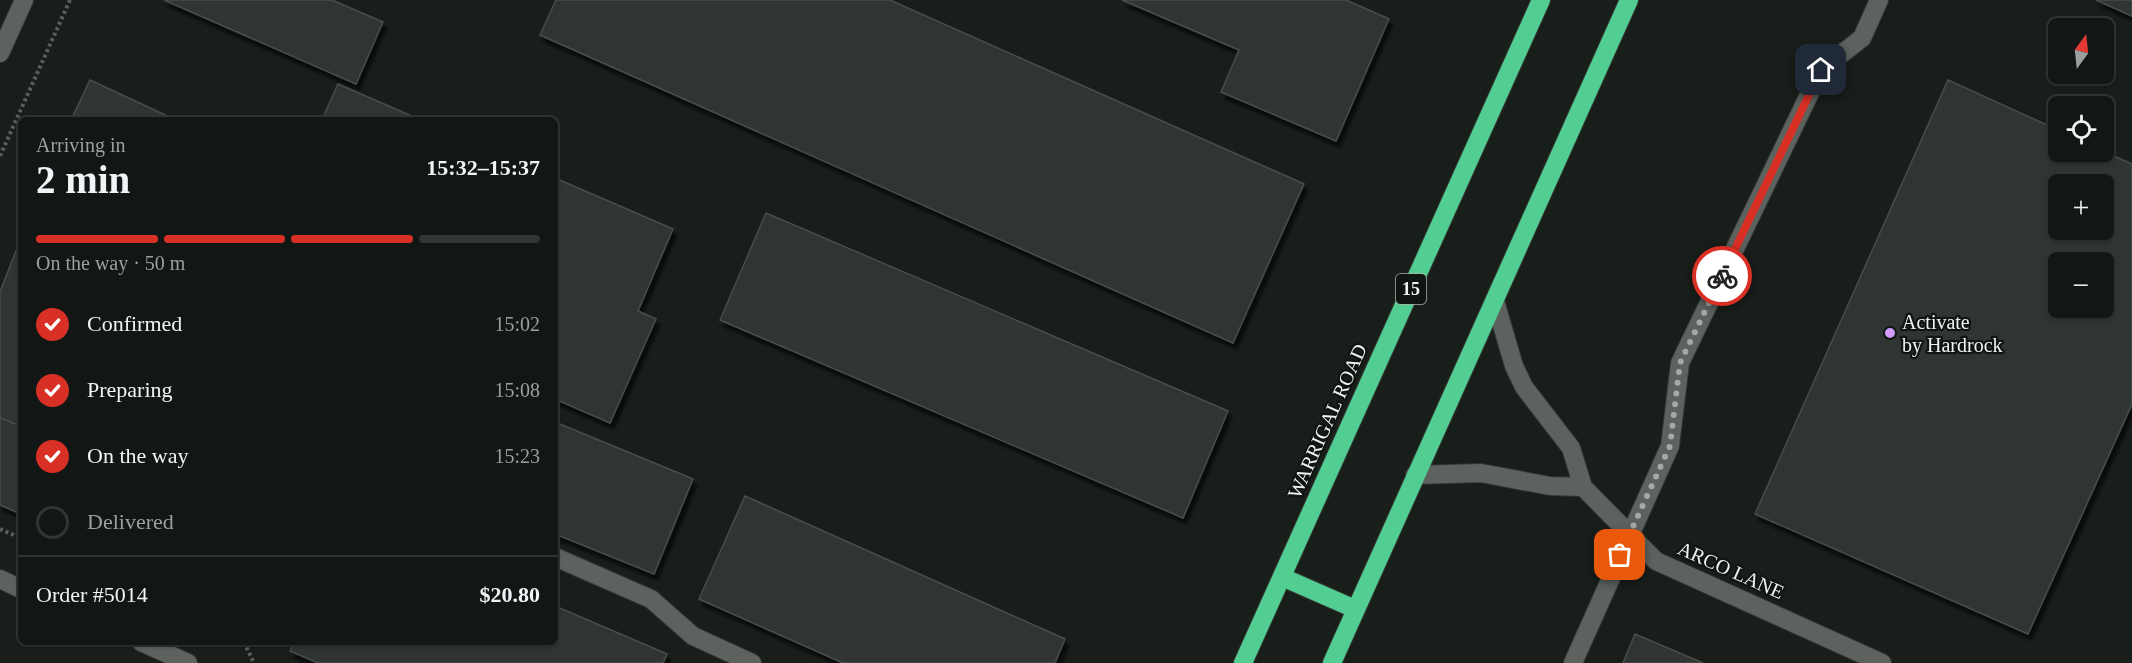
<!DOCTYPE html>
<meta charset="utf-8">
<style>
body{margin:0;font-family:"Times New Roman",serif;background:#1b1f1d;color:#f1f3f6;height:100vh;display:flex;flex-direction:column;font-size:22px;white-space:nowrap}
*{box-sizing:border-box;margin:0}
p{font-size:20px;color:#9c9fa0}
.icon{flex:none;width:33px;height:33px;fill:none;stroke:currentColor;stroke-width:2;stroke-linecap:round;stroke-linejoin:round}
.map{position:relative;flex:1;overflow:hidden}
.sheet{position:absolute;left:18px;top:117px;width:540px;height:528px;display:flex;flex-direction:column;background:#121614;border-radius:9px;box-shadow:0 2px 4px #0004,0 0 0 2px #313534}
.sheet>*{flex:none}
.needle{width:39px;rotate:15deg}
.buttons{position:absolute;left:2048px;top:18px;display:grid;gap:12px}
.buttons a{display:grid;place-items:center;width:66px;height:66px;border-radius:9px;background:#121614;box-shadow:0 2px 4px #0004,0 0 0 2px #313534;font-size:30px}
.pin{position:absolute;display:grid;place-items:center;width:51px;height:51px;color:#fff;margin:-26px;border-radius:12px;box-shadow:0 3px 9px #0006}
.courier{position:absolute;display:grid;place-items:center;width:60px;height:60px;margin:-30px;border:4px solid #d93025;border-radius:50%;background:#fff;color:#222;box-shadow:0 2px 8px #0007}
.head em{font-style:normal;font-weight:700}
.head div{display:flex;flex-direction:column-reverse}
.head{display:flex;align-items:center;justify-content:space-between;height:102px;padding:0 18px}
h1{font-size:39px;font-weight:700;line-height:45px}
.bar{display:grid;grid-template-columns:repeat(4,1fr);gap:9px 6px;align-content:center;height:72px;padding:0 18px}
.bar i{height:8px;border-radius:4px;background:#313534}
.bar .current{background:#d93025}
.bar p{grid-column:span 4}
.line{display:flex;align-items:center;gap:15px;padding:0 18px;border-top:2px solid #313534}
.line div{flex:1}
ol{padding:0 18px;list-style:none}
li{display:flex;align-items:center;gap:18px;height:66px}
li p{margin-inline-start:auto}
li .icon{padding:6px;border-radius:50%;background:#d93025;color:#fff;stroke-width:4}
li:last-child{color:#9c9fa0}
li i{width:33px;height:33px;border:3px solid #313534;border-radius:50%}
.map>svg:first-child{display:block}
.building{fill:#2e3431;stroke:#474e4a;stroke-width:1.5;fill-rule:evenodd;filter:url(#shadow)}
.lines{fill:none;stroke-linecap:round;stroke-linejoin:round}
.minor-casing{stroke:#333735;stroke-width:20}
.highway-casing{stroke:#333735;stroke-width:20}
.path{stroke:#595f5b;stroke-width:4;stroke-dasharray:3 3;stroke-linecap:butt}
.minor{stroke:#5c635f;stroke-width:18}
.highway{stroke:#52ce93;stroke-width:18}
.done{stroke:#a4a9a6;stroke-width:6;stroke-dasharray:0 10.8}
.route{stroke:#d93025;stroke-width:8}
.poi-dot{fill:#d39cfc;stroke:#0f1511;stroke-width:2}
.labels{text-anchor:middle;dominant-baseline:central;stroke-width:4.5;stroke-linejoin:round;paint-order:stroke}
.shield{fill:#0f1511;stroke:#acb1ae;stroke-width:1.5}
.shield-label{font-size:18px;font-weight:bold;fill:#f0f4f1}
.poi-label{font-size:20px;fill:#f0f4f1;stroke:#0f1511;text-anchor:start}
.street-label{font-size:20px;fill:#f0f4f1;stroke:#0f1511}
</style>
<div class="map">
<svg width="2132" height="663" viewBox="0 0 2132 663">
<defs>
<filter id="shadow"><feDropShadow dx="3.5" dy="6" stdDeviation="1.5" flood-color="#0009"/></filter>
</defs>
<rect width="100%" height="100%" fill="#181e1a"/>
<path class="building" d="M164,0h168l51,22 -27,62z
M556,0h334l414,184 -71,159 -693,-308z
M1122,0h224l43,19 -53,122 -115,-49 18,-42z
M2096,0h36v16z
M90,80l86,40h-105z
M1948,80l110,50v22l45,-1 29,13v240l-104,230 -273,-120zM2058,184h45v46h-45zM2058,262h45v46h-45z
M338,84l83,36h-99z
M555,178l118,51 -35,82 18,8 -46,104 -55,-24z
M766,213l462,198 -45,107 -463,-198z
M16,251l5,2v173l-21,-8v-126z
M0,418l21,8v88l-21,-9z
M555,422l138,57 -39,95 -99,-40z
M745,496l320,143 -10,24h-212l-144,-64z
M555,606l112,48 -4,9h-345l-28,-12 4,-9h261z
M1635,634l68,29h-80z"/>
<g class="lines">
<defs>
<path id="minor" d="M0,53l24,-53
M1495,301l19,65 10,21 47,61 12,39 73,74 226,102
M1415,475l66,-2 69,13 33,1
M555,557l96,42 42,37 59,27
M0,579l21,10
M141,642l47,21
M1573,663l97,-217 10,-83 141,-293 41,-32 17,-38"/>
<path id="highway" d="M1282,577l73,32
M1243,663l298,-663
M1332,663l297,-663"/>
</defs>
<use href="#minor" class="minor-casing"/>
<use href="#highway" class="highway-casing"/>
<path class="path" d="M0,156l70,-156
M0,529l21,9
M244,642l10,21"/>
<use href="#minor" class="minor"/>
<use href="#highway" class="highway"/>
</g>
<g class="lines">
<path class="done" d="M1620,555l50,-109 10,-83 42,-87"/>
<path class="route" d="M1722,276l99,-206"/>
</g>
<circle class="poi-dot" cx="1890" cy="333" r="6"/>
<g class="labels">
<rect class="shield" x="1396" y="274" width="30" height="30" rx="4.5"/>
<g class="shield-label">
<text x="1411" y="289">15</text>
</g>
<g class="poi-label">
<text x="1902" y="322">Activate<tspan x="1902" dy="23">by Hardrock</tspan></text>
</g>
<g class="street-label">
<text transform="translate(1327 421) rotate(-66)">WARRIGAL ROAD</text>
<text transform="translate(1731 570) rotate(24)">ARCO LANE</text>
</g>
</g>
</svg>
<div class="buttons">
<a><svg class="needle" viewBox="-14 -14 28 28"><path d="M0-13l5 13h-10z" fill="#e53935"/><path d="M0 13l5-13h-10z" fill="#9c9fa0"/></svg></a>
<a><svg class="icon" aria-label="locate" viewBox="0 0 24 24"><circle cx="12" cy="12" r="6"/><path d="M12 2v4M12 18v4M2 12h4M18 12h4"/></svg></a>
<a>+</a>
<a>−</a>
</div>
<div class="pin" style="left:1620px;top:555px;background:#ea580c"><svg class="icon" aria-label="bag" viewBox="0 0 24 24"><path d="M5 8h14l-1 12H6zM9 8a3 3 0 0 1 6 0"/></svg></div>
<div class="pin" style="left:1821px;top:70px;background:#1f2937"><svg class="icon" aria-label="home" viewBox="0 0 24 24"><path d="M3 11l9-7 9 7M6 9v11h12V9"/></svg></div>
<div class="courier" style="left:1722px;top:276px"><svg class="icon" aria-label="bike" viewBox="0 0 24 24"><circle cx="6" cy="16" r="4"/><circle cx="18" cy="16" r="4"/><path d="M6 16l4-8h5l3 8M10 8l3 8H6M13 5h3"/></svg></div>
<section class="sheet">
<div class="head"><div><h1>2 min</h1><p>Arriving in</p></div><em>15:32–15:37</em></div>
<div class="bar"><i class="current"></i><i class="current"></i><i class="current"></i><i></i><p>On the way · 50 m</p></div>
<ol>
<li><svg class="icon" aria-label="check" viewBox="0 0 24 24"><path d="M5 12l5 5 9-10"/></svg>Confirmed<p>15:02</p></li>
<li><svg class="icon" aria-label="check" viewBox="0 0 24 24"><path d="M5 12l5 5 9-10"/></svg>Preparing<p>15:08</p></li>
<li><svg class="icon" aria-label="check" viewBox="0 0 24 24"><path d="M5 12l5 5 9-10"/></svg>On the way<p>15:23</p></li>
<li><i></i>Delivered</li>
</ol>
<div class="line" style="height:78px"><div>Order #5014</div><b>$20.80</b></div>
</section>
</div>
